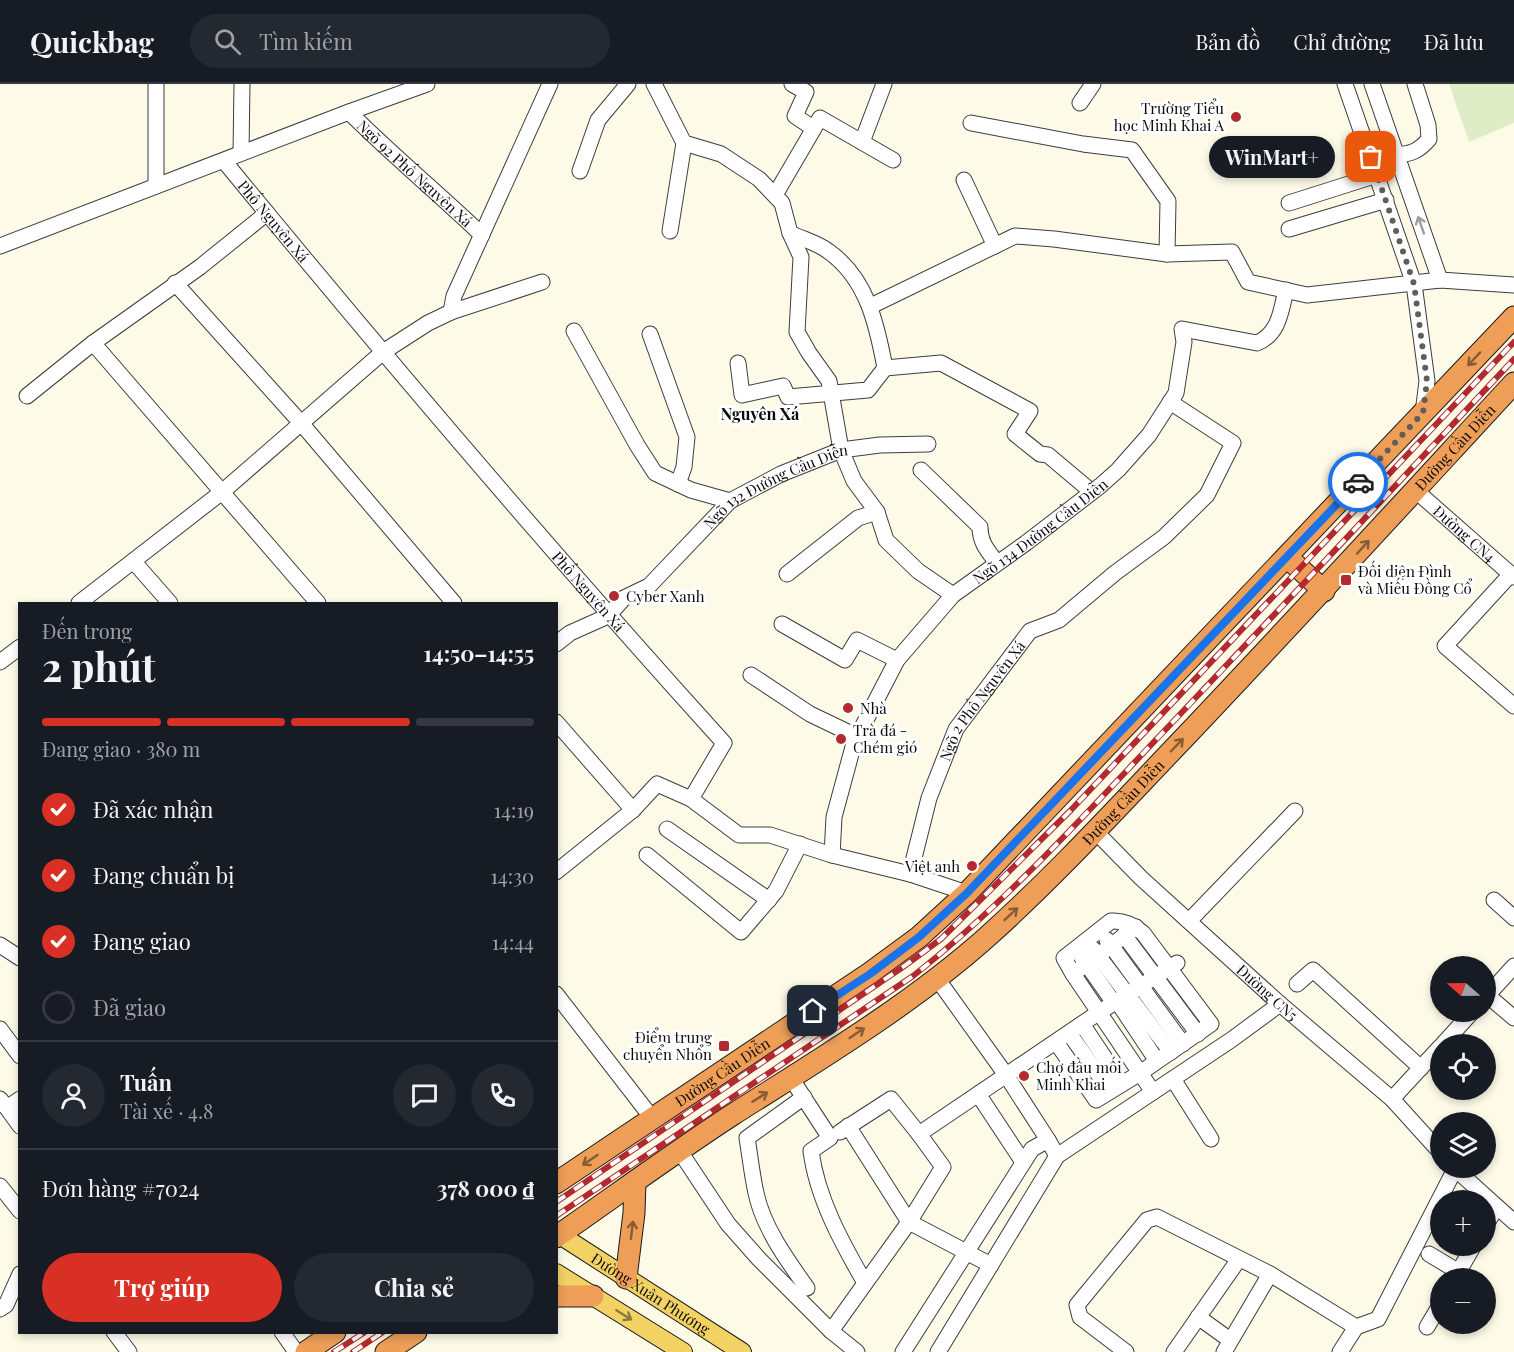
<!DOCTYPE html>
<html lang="vi">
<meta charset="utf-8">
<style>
body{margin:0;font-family:"Playfair Display",serif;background:#242831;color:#f1f3f6;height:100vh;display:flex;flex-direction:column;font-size:22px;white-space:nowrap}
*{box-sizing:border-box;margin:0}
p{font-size:20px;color:#9ea1a6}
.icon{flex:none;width:33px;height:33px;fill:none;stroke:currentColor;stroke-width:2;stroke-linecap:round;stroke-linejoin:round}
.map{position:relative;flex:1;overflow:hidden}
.details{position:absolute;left:18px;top:518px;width:540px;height:732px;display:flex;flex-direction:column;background:#171b24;border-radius:0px;box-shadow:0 3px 9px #0003}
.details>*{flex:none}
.needle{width:39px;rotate:290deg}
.fabs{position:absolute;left:1430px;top:872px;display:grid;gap:12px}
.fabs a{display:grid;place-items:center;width:66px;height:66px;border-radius:50%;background:#171b24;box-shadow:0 3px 9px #0003;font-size:30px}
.pin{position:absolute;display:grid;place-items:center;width:51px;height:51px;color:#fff;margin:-26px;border-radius:12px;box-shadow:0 3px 9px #0006}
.courier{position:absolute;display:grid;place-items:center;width:60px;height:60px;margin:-30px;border:4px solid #1a73e8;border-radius:50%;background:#fff;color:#222;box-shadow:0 2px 8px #0007}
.bubble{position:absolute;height:42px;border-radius:21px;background:#171b24;box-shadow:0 3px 9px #0003;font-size:20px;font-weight:700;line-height:42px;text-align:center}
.head em{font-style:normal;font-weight:700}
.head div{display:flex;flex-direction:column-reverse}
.head{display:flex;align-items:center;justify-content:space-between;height:102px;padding:0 24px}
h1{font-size:39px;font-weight:700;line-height:45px}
.bar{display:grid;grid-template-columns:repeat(4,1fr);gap:9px 6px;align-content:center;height:72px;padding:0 24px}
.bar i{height:8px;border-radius:4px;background:#363941}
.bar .current{background:#d93025}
.bar p{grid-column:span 4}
.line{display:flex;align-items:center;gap:15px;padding:0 24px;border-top:2px solid #363941}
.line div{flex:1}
.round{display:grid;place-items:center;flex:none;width:63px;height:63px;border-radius:32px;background:#242831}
ol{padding:0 24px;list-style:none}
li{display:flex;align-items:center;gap:18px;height:66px}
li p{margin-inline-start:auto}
li .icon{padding:6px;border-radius:50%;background:#d93025;color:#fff;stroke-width:4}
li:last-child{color:#9ea1a6}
li i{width:33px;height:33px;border:3px solid #363941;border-radius:50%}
.button{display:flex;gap:12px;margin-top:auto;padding:12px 24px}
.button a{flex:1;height:69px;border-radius:36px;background:#d93025;color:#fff;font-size:24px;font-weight:700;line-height:69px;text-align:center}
.button a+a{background:#242831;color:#f1f3f6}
header{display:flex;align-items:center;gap:36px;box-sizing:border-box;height:84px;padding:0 30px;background:#171b24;border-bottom:2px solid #363941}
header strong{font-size:28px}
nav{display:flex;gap:33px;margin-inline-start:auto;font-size:21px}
.search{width:420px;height:54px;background:#242831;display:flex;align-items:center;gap:15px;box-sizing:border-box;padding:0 21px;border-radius:33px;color:#9ea1a6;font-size:22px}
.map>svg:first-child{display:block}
.pitch{fill:#dfedc6}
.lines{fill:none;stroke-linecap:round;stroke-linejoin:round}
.minor-casing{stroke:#3d3d3d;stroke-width:17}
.major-casing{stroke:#1b1b1b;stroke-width:20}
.highway-casing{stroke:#1b1b1b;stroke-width:23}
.minor{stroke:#fff;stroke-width:15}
.major{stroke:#f3d264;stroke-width:18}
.highway{stroke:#ee9e57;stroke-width:21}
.rail-casing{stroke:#b32a2e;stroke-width:6}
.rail{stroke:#fff;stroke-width:4;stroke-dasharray:11;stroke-linecap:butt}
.oneway{stroke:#9d9d9d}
.oneway2{stroke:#875b34}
.oneway3{stroke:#8a783c}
.done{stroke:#5f5e58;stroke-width:6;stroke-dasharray:0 10.8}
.route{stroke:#1a73e8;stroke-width:8}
.poi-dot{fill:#b32a2e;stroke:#fff;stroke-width:2}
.labels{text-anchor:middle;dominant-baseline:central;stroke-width:6;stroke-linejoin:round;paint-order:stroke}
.poi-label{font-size:15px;fill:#0a0a0a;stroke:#fff;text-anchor:start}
.street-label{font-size:15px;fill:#0a0a0a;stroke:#fff}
.neighbourhood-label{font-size:16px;font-weight:bold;fill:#0a0a0a;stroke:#fff}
</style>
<header>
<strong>Quickbag</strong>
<div class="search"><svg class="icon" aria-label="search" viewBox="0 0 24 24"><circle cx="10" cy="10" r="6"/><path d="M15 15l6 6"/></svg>Tìm kiếm</div>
<nav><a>Bản đồ</a><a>Chỉ đường</a><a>Đã lưu</a></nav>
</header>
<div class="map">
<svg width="1514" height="1268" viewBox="0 0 1514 1268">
<rect width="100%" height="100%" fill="#fefae8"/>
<path class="pitch" d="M1449,0h65v39l-45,19z"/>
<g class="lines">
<defs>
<g id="minor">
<path d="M654,0l30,59 37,11 38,25 23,24 8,30 11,24 -4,75 12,21 20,28 12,69 13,31 23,31 9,28 32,31 35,24"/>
<path d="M792,0l14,8 -11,24 18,12"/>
<path d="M1345,0l69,200 13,97 -4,32"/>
<path d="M1372,0l68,196"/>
<path d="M1080,19l13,-19"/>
<path id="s1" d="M349,28c43,43 89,81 133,123"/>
<path d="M971,39l112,21 49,6 36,51 -1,53"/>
<path d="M862,58l22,-58"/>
<path d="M241,69l1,-69"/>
<path d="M1396,71c15,-1 23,-4 33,-16l-1,-14 -13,-41"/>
<path id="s2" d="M224,77c162,197 328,392 500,582l-33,56 48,36h31l62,20 78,19 57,19"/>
<path d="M580,87l18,-51 30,-36"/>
<path d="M964,96l31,66"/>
<path d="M156,102v-102"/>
<path d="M775,111l45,-77 73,42"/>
<path d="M1289,119l88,-28"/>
<path d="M1289,145l97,-29"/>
<path d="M670,147l14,-88"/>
<path d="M0,162l349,-134 78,-28"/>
<path d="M175,199l126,140 153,180"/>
<path d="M871,222l144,-70 39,3 113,15 65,-2 16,30 59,13 133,-15 74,5"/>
<path d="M451,228l3,-16 96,-212"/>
<path d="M574,247l63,114 18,28 36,17 39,11"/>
<path d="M650,250l37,103 -3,30 -6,17"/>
<path d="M93,259l225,260"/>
<path d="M738,279l4,32 41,-9 5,11 80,-7 17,-22c-8,-43 -18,-90 -57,-117 -10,-8 -26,-12 -38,-18"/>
<path d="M885,284l56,-5 89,48 -15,23 25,20 8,1 44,37"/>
<path d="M27,312l66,-53 107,-76 67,-54"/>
<path d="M921,386l59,57c0,16 8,24 17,36"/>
<path id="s3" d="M1415,406l99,87"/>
<path d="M134,478l36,41"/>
<path d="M787,490l71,-56 19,-6"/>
<path d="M1511,490l-66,72 69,60"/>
<path d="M79,519l143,-111 161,-140 45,-29 23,-11 91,-30"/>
<path d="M782,540l63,36 12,-20 40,20"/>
<path id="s4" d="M556,560l14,-11 38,-17 16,-18 25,-12 81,-85 51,-27 60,-24 39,-5 48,-1"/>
<path d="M0,578l20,-15"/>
<path d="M751,591l59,39 48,23"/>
<path d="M556,638l77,88"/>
<path d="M667,745l102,71"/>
<path id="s5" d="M1095,747l46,47 139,126 112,95 48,53"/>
<path d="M647,771l94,77 35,-41 24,-47"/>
<path id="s6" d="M832,771l2,-38 20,-74 43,-83 56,-65 73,-52 74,-57 18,-16 31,-35 27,-42 8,-51 -2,-13 75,14c22,-9 24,-32 29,-53"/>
<path d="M556,788l77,-62 24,-26 34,15"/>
<path id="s7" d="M910,790l19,-76 27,-69 74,-98 29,-11 56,-47 49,-36 43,-42 26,-52 -63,-41"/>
<path d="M1494,816l20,18"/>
<path d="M1189,837l106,-110"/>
<path d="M1136,843l-63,47 80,118"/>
<path d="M1124,851l74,99"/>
<path d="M1107,856l76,104"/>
<path d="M0,861l20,13"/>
<path d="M1093,865l78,103"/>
<path d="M1081,872l33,47"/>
<path d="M936,893l70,98 42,65"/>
<path d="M1297,900l16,-14 108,98"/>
<path d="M556,910l96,124"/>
<path d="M1487,911l27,23"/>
<path d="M1485,914l29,-32"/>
<path d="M1117,917l40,60"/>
<path d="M1082,940l40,60"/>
<path d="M0,945l20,27"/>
<path d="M1069,949l41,58"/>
<path d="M1056,958l40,58 44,-27 71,-49 -68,-91c-9,-8 -19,-13 -32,-12l-47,37 9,16"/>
<path d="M1443,960l30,-33"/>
<path d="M791,994l39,60 -19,13c6,47 31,92 54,132"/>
<path d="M1173,995l38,60"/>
<path d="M978,1010l45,68"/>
<path d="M804,1013l-57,41c3,18 5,37 9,55 7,34 31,67 51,95"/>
<path d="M0,1015l7,9 13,-9"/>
<path d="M1392,1015l48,-52"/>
<path d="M7,1024l13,18"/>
<path d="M848,1042l61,96 82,43"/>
<path d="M840,1048l51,-33 28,35"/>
<path d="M679,1066l49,74 31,35 72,72 26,21"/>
<path d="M1453,1083l61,55"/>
<path d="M0,1102l20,25"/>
<path d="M1485,1142l12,-19"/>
<path d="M1429,1170l30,18"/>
<path d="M1455,1194l19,-33"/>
<path d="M0,1225l6,-4 14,-31"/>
<path d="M1198,1233l32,23"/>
<path d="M1427,1243l13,-22"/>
<path d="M831,1247l78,-109 34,-55 -24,-33 179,-121 79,-50"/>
<path d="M114,1248l15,20"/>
<path d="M282,1248l14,20"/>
<path d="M903,1268l129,-203 16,-9 9,16 174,-116 49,-36"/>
<path d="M938,1268l119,-196"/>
<path d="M1126,1268l-46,-35 -3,-12 70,-85 10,-3 113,57 86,53"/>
<path d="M1174,1268l65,-93"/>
<path d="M1224,1268l46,-78"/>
<path d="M1340,1268l16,-25 22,-8 77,-150"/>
</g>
<g id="major">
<path id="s8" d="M560,1151l182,117"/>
<path d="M556,1189l127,79"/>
</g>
<g id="highway">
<path d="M1287,473l37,34"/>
<path id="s9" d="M556,1099l314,-210 49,-36 48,-44 547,-576"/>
<path id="s10" d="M556,1153c59,-41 116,-83 176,-122 85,-54 180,-111 255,-178 69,-62 132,-131 196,-198 112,-118 221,-237 331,-356"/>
<path d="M626,1194l8,-65 1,-31"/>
<path d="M556,1212h37"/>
<path d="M306,1268l29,-20"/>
<path d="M386,1268l30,-20"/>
</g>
</defs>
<use href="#minor" class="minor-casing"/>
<use href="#major" class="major-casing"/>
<use href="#highway" class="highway-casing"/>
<use href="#minor" class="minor"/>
<use href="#major" class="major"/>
<use href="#highway" class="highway"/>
<defs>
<path id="rail" d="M556,1118l347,-235 38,-28 130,-129 443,-468
M556,1132l357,-240c94,-74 174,-164 256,-250 116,-122 230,-244 345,-367
M334,1268l31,-20
M353,1268l30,-20"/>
</defs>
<use href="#rail" class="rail-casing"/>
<use href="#rail" class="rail"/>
</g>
<defs><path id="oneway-shaft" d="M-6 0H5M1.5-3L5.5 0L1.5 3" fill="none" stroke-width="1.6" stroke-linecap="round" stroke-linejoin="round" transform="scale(1.5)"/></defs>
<use class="oneway" href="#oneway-shaft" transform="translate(1421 141) rotate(-109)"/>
<g class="oneway2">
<use href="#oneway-shaft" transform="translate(1474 275) rotate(133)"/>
<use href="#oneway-shaft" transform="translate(1363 463) rotate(-48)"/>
<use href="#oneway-shaft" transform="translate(1177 661) rotate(-46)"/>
<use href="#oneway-shaft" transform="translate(1011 830) rotate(-43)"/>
<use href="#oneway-shaft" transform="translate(857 949) rotate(-34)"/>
<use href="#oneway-shaft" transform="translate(760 1013) rotate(-32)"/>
<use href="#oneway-shaft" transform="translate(590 1076) rotate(146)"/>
<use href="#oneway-shaft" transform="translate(632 1146) rotate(-83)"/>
</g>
<use class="oneway3" href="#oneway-shaft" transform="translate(624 1231) rotate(32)"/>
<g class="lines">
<path class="done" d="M1358,398l65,-69 4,-32 -13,-97 -43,-127"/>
<path class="route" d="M813,927l57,-37 49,-37 48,-44 391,-411"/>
</g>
<g class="poi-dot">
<circle cx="1236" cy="33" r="6"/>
<rect x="1340" y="490" width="12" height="12" rx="3"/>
<circle cx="614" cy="512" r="6"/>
<circle cx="848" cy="624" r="6"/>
<circle cx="841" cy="655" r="6"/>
<circle cx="972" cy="782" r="6"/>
<rect x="718" y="956" width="12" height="12" rx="3"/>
<circle cx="1024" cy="992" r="6"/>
</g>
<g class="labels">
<g class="poi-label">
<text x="1224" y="24" text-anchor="end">Trường Tiểu<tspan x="1224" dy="17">học Minh Khai A</tspan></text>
<text x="1358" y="487">Đối diện Đình<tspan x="1358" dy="17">và Miếu Đồng Cổ</tspan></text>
<text x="626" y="512">Cyber Xanh</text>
<text x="860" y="624">Nhà</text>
<text x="853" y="646">Trà đá -<tspan x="853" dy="17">Chém gió</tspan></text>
<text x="960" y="782" text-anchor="end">Việt anh</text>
<text x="712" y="953" text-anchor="end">Điểm trung<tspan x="712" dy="17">chuyển Nhổn</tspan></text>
<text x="1036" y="983">Chợ đầu mối<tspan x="1036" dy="17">Minh Khai</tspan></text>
</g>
<g class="street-label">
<text stroke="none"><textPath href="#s1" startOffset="90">Ngõ 92 Phố Nguyên Xá</textPath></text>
<text stroke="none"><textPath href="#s2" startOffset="78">Phố Nguyên Xá</textPath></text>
<text stroke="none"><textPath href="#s10" startOffset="1203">Đường Cầu Diễn</textPath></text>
<text stroke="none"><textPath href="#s4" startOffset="276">Ngõ 132 Đường Cầu Diễn</textPath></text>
<text stroke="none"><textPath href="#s6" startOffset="402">Ngõ 134 Đường Cầu Diễn</textPath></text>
<text stroke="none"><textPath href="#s3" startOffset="66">Đường CN4</textPath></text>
<text stroke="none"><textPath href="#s2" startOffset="564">Phố Nguyên Xá</textPath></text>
<text stroke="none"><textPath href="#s7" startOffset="190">Ngõ 2 Phố Nguyên Xá</textPath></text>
<text stroke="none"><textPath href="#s10" startOffset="717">Đường Cầu Diễn</textPath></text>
<text stroke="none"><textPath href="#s5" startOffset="236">Đường CN5</textPath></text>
<text stroke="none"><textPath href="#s9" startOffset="200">Đường Cầu Diễn</textPath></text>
<text stroke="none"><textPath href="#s8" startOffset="108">Đường Xuân Phương</textPath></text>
</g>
<g class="neighbourhood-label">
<text x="760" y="329">Nguyên Xá</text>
</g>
</g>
</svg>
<div class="fabs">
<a><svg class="needle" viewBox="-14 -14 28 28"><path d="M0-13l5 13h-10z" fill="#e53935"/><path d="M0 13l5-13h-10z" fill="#9ea1a6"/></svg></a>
<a><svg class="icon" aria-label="locate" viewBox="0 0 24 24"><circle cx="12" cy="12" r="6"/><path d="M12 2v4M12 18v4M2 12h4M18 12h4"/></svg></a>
<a><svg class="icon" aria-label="layers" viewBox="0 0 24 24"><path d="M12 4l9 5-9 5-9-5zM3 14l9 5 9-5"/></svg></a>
<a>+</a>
<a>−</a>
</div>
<div class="pin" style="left:1371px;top:73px;background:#ea580c"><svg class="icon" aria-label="bag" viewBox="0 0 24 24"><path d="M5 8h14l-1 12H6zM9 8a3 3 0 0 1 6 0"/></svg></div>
<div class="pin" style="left:813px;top:927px;background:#1f2937"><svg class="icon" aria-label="home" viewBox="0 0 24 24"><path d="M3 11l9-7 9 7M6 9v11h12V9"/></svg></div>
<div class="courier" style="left:1358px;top:398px"><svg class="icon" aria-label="car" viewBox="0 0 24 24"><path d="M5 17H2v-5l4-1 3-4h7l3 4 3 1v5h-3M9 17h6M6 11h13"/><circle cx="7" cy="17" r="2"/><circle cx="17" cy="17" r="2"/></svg></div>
<div class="bubble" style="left:1209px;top:52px;width:126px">WinMart+</div>
<section class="details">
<div class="head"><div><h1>2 phút</h1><p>Đến trong</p></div><em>14:50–14:55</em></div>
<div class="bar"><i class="current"></i><i class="current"></i><i class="current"></i><i></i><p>Đang giao · 380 m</p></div>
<ol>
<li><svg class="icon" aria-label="check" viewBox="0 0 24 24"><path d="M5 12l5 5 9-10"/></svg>Đã xác nhận<p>14:19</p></li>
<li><svg class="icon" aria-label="check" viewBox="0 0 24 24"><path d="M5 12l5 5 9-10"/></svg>Đang chuẩn bị<p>14:30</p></li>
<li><svg class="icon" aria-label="check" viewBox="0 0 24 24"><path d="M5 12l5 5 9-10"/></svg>Đang giao<p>14:44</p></li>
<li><i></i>Đã giao</li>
</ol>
<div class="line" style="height:108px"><a class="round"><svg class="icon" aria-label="person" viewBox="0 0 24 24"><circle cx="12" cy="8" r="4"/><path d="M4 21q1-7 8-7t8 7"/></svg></a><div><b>Tuấn</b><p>Tài xế · 4.8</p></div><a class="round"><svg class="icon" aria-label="chat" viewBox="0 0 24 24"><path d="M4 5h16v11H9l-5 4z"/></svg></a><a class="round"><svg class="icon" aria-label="phone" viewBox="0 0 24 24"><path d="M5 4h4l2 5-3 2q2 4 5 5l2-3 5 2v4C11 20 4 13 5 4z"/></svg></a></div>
<div class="line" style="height:78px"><div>Đơn hàng #7024</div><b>378 000 ₫</b></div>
<div class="button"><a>Trợ giúp</a><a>Chia sẻ</a></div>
</section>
</div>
